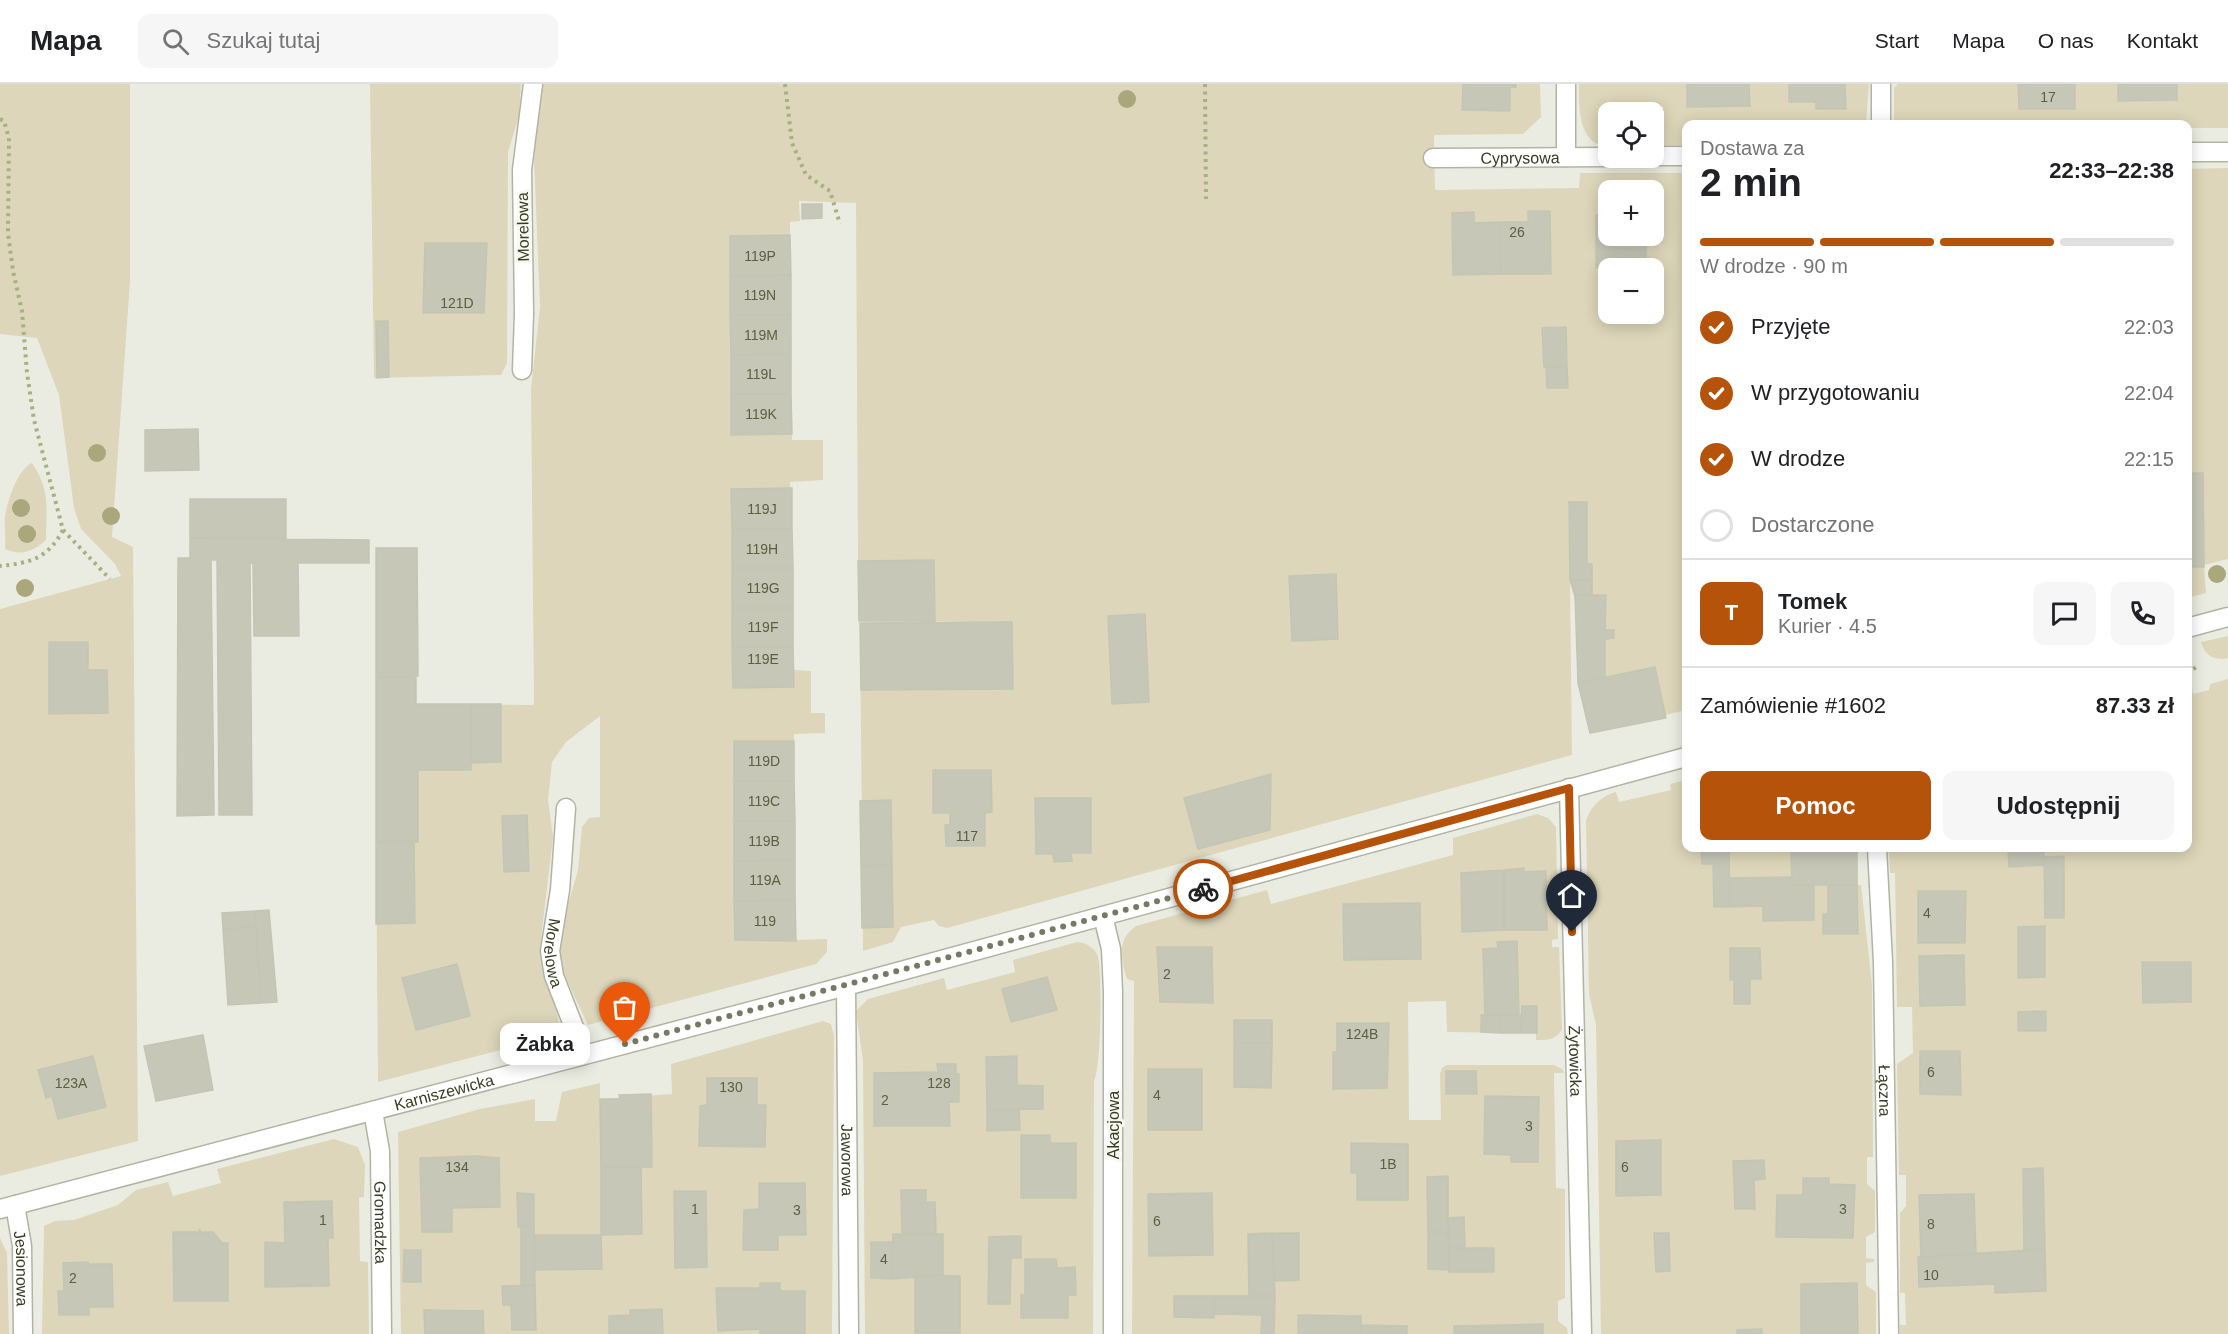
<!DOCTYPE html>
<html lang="pl">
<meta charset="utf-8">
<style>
body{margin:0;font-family:Arial,sans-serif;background:#f6f6f6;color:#202124;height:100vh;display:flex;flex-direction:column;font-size:22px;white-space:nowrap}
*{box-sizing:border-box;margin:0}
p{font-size:20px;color:#757577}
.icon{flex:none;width:33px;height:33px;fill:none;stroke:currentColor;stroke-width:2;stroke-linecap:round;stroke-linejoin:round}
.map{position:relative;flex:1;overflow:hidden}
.side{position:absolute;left:1682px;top:36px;width:510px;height:732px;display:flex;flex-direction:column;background:#fff;border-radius:12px;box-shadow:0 3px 15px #0003}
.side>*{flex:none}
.buttons{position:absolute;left:1598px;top:18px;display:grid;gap:12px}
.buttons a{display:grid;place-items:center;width:66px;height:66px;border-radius:12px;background:#fff;box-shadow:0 3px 15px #0003;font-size:30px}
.pin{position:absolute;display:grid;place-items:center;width:51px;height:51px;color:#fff;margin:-62px -26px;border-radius:50% 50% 50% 0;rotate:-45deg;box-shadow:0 0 6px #0007}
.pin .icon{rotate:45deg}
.courier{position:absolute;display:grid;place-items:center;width:60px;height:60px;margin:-30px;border:4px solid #b45309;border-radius:50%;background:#fff;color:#222;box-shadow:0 2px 8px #0007}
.bubble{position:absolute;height:42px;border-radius:12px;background:#fff;box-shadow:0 3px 15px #0003;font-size:20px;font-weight:700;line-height:42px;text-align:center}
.head em{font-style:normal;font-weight:700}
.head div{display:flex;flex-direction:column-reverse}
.head{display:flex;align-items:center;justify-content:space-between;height:102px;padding:0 18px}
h1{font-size:39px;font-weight:700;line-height:45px}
.bar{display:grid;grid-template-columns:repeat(4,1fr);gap:9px 6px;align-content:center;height:72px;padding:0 18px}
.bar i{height:8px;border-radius:4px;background:#e0e0e0}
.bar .selected{background:#b45309}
.bar p{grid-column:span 4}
.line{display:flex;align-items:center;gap:15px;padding:0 18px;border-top:2px solid #e0e0e0}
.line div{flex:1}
.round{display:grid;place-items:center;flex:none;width:63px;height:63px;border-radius:12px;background:#f6f6f6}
ol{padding:0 18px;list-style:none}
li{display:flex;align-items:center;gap:18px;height:66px}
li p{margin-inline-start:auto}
li .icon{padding:6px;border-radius:50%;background:#b45309;color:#fff;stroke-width:4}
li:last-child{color:#757577}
li i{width:33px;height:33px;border:3px solid #e0e0e0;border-radius:50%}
.button{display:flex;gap:12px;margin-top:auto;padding:12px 18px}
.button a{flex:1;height:69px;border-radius:12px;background:#b45309;color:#fff;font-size:24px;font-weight:700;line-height:69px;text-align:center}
.button a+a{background:#f6f6f6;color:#202124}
header{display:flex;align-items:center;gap:36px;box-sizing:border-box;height:84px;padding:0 30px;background:#fff;border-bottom:2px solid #e0e0e0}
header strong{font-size:28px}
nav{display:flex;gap:33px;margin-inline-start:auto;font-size:21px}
.search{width:420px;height:54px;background:#f6f6f6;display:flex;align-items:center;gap:15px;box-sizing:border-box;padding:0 21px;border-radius:12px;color:#757577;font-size:22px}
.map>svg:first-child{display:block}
.green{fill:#ddd6ba;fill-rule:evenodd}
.building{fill:#c6c7b6;stroke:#c3c6b4;stroke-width:1.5}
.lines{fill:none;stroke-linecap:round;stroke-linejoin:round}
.minor-casing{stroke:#b1b4a4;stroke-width:21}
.tertiary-casing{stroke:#b1b4a4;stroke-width:21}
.path{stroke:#a6b081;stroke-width:4;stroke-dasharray:3 4.5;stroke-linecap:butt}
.minor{stroke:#fff;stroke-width:18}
.tertiary{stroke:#fff;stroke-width:18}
.tree{fill:#aaa77d}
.done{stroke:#757a64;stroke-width:6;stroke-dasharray:0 10.8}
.route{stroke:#b45309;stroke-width:8}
.labels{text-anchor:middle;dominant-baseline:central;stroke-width:6;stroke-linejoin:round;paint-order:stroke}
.number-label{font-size:14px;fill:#5a6046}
.street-label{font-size:16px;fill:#363d21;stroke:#f8f8f2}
</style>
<header>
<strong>Mapa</strong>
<div class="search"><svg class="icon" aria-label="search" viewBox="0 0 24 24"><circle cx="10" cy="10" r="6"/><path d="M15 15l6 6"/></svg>Szukaj tutaj</div>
<nav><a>Start</a><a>Mapa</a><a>O nas</a><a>Kontakt</a></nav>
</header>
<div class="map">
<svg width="2228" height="1250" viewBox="0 0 2228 1250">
<rect width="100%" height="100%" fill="#ebece1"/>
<path class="green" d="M0,0h130v197l-18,256 21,10 5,594 -138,35v-567l121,-33 -6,-12 -34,-35 -7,-21 -15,-113 -22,-57 -37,-4z
M370,0h151l-2,32 -11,36 -1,211 -6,12 -127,3z
M542,0h998l1,33 -18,17 -89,1 1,55 144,-2 1,-15h106v537l-21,5 -68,-26 -27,-107 2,173 -625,173 -8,-2 -5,-6 -33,7 -8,15 -30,9 -3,-328 108,-1 -33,-1 -1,-61 -76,1 -2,-358 -57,-2 1,20 -10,1 2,218h31v40l-33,2 4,188 17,1v42h14v20l-31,1 2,206 31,-1v13l-11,12 -228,61 -27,-57 -5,-22 22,-76 4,-43 7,-9 11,-1v-101l-34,26 -14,20 -4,38 5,37 -13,110 22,87 -184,48 -2,-240 40,-138 118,1 -3,-316 9,-82 -6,-149zM1608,106h45v46h-45zM1608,184h45v46h-45z
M1579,0h290l-3,40h-180v21h-33v-33h-45v34c-31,0 -29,-42 -29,-62z
M1898,0h330v44h-41v-4h-293v-36z
M2228,84v391l-24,6 2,28 -19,5v-429z
M32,379c19,28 14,45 14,77 -13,12 -25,16 -41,9 1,-11 -1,-23 0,-33 3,-16 12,-46 27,-53z
M2228,552v22c-14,3 -23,-2 -27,-16z
M2187,567l6,43 16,-4 1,-6 18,-5v655h-328v-9h6l-1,-32h-5v-80l6,-7v-31h-7l-2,-111 16,-11 -1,-46h-15l-2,-134h-5l-1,-25h298z
M1686,696v68h149l22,37h4l11,100 1,172h-6v27l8,7v41l-9,5v21l8,1v3l-8,1v22l10,7v42h-275l-5,-309 -7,-31 -3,-173c4,-14 15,-25 30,-29l3,10 52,-12 -1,-6z
M1537,730l11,4 8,9 2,112 -6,1v7h7l3,82c-6,11 -13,11 -26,11v-7l-89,-1 -1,-31 -38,1 1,118h32l-1,-46 2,-6 5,-3h107l8,4 2,4h-10l2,115 9,1v109l-7,3v20l9,7 1,6h-436l2,-353 -7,-2c-6,-20 -11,-39 9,-53l131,-36 4,14 182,-49v-17z
M1077,858c8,0 16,5 20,12 6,11 4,118 -3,126l-1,254h-228l-2,-273 -7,-50 12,-12 76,-21 3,12 68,-18 -2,-12z
M823,937l8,3 3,12 -2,298h-431l-3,-202 82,-23 55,-10v22h21l6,-29 38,-9v16l72,-5 -1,-30z
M334,1055l24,8 7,18 -1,32 -5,1 1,63 8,1 1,72h-327l2,-108 11,-5 19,-1 44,-15 18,-15 32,-8 5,14 48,-13 -4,-14z
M0,1154l7,15 2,81h-9z"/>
<path class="building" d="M1463,0h53v3h-6v24l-48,-1z
M1687,0h62l1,22 -63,1z
M1789,0h56l1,25h-30v-7h-27z
M2018,0h57v25h-56z
M2118,0h59v16l-59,1z
M802,120h20v14l-20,1z
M1528,127h22l1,63h-50l-1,-52h28z
M1474,128v11l26,-1 1,52 -48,1 -1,-62z
M1596,131h12v21h30v5h8v27h-50z
M790,151l1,40 -61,1v-40z
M425,159h62l-3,70h-61z
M791,191v40h-61v-39z
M730,231h61v39l-60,1z
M376,237h12l1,56 -12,1z
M1566,243l1,40h-23l-2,-39z
M791,270v40h-60v-39z
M1546,283h21l1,21h-21z
M731,310h60l1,40 -61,1z
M198,345l1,41 -54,1v-41z
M2187,389h16l1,94h-17z
M792,404v41h-60l-1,-40z
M190,415h96v39h-96z
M1569,418h18v62h5v16h-22z
M732,445h60l1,39h-61z
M190,454l179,2v23h-71l1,73h-45l-1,-73h-3l2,252h-33l-2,-255h-6l3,255 -37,1 1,-258h12z
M376,464h41l1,128 -42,1z
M934,476l1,61h-76l-1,-60z
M732,484h61v40h-61z
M1336,490l2,65 -46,2 -3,-65z
M1570,496h22v15h-17z
M1575,511h31l-1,35h9v8l-9,1v38l-27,6z
M732,524h61v39h-61z
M1145,530l4,88 -37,2 -4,-88z
M1012,538l1,67 -152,1 -1,-67z
M49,558h39v28h19l1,43 -59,1z
M732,563h61l1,40 -61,1z
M1655,583l11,51 -76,15 -12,-50z
M376,593h40v27h55v66h-53v72h-42z
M471,620h30v58l-30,1z
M734,657h60v40h-60z
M933,686h58l1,42 -7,1v33h-39l-1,-21h5v-12h-17z
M1271,690l-1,56 -72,19 -14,-51z
M734,697h60l1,40h-61z
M1035,714h56v55h-20l1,8 -18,1 -1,-8h-17z
M891,716l1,65 -31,1 -1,-65z
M527,731l2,56 -25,1 -2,-56z
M734,737h61v39l-61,1z
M414,757l1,82 -39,1v-82z
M1701,764h28l1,59h-16l-1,-43h-11z
M1791,764h66v37h-65z
M2008,764h36v17l-35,2z
M2064,772v62h-19l-1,-61z
M795,776v40l-61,1v-40z
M892,781l1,62 -31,1 -1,-62z
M1524,784v4l22,-1 1,59h-43v-60z
M1504,786v60l-42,2 -1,-59z
M1792,793v8h22v35l-51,1v-15l-33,1v-29z
M1828,801h29l1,49h-35v-20h5z
M1918,807h48l-1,52h-47z
M795,816l1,41 -61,-1 -1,-39z
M1420,819l1,56 -77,1 -1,-56z
M269,826l8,92 -16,1 -6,-92z
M255,827l1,16 -33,2 -1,-16z
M2045,842v51l-27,1v-51z
M256,843l5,76 -33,2 -5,-76z
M1517,857l2,74 -34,1 -2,-67 15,-1 -1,-6z
M1157,863h55l1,56 -53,-1z
M1730,864h30l1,31h-11v25h-16v-25l-4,1z
M1964,871l1,50 -45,1 -1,-50z
M2142,878h49v40l-48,1z
M457,880l13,52 -54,14 -14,-52z
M1047,893l10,33 -46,12 -9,-33z
M1522,922h15v27h-16z
M2046,927v20h-28v-19z
M1481,931h19v18l-19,-1z
M1500,931h22l-1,18h-21z
M1234,936h38v23h-38z
M1337,939h52l-2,65 -54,1v-37h4z
M203,951l10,55 -57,11 -12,-55z
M1234,959h38l-1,45 -37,-1z
M1920,967h40l1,44 -41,-1z
M93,972l13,51 -48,12 -6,-23 -6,2 -8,-28z
M1017,972v29l26,1v23l-56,1 -1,-53z
M937,980h19v10h3v28h-10l1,24h-76v-53l64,-1z
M1148,985h54v61h-54z
M1446,987h30l1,23h-31z
M707,994h50v27h9l-1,42 -66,-1 1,-40 7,-1z
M651,1010l1,73h-51l-1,-68h20l-1,-4z
M1485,1012l54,1 -1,65h-27v-7l-27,-1z
M1019,1025l1,21 -33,1v-21z
M1021,1051h29v8h26v55h-55z
M1661,1056v55l-45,1v-55z
M1351,1059l57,1v56h-51v-27h-6z
M476,1072l23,2 1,49 -48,1v24h-30l-2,-74z
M1764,1076l1,19 -11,1 1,29h-20l-2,-48z
M601,1083h40l1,67 -41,1z
M2043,1084l2,81 -21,2 -1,-82z
M1448,1092v56h-20l-1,-55z
M1803,1094h26v6l26,1 -2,53 -77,-1 1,-42h26z
M759,1099h46l1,52h-28v15h-35l1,-40 15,-1z
M901,1106h25v12h9l1,33h-34z
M674,1107h32l1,76 -32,1z
M517,1109l17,1v33h-16z
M1212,1109l1,62 -64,1 -1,-62z
M1974,1110l2,60 -55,3 -2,-62z
M332,1117l1,37h-5l1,48 -64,1v-45l20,1 -1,-41z
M1464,1133l1,32 -16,-1 -1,-30z
M521,1142l13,1 1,58h-14z
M200,1145v3h13l9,11h6v58h-54l-1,-69h26z
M1428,1148h20l1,38 -21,-1z
M1272,1149h27v47l-24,1z
M1272,1149l3,63h-26l-1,-62z
M1654,1149h15l1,38 -14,1z
M893,1150h50v41l-51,4z
M534,1151h67l1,34 -68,1z
M1021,1152v22h-10l-1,46h-22l1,-67z
M871,1158h22l-1,37 -21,-1z
M1449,1164h45v24h-45z
M2045,1165l1,42 -51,2v-9l-76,3 -1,-30z
M404,1166h17v32h-18z
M1025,1175h31l1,9 18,-1 1,28h-8v23h-47v-23h4z
M88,1178v2h24l1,43h-24v8h-30l-1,-24h6l-1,-28z
M915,1191l45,1v57h-45z
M760,1199h20v8h25v43h-45v-5l-42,2 -2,-43h44z
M1857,1199l1,51h-57v-50z
M535,1201l1,45h-24l-1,-25h-8l-1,-19z
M1174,1212h40v22l-40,-1z
M1214,1212h61l-1,38h-13l1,-19 -48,-1z
M662,1225l1,25h-54v-18l21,-1v-5z
M424,1226l59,1 1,23h-59z
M1298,1231l63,1v18h-63z
M1543,1240v10h-89v-8z
M1361,1241l46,1v8h-46z
M1762,1245v5h-25v-4z"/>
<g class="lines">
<defs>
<g id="minor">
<path d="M1566,0v73"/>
<path d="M1881,0v40"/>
<path d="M2187,68h41"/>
<path d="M1653,72h33"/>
<path id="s1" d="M1433,74l175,-1"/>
<path d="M522,286l2,-56 -2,-144 11,-86"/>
<path id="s2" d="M1569,704l13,546"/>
<path id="s3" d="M566,724l-6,82 -10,61 4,25 23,59 4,21"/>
<path id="s4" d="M1877,764l6,114 6,372"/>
<path d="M1103,832l8,33 2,42v343"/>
<path id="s5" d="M846,902l3,348"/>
<path id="s6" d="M373,1027l7,40 2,183"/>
<path id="s7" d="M15,1121l7,41 1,88"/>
</g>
<g id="tertiary">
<path d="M2187,544l41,-11"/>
<path id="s8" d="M0,1125l846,-223 840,-229"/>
</g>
</defs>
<use href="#minor" class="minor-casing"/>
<use href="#tertiary" class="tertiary-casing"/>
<path class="path" d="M785,0l7,59 14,32 24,16 10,33
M1205,0l1,115
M0,35l4,2 5,17 -1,95 5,38 9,40 5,62 7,47 29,110c-15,28 -32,33 -63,36
M63,446l47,49
M2187,589l11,-7"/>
<use href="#minor" class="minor"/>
<use href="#tertiary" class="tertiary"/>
</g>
<g class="tree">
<circle cx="1127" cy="15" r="9"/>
<circle cx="97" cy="369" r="9"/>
<circle cx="21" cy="424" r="9"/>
<circle cx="111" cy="432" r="9"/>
<circle cx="27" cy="450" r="9"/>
<circle cx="2217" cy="490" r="9"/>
<circle cx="25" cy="504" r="9"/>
</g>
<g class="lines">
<path class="done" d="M625,960l578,-155"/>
<path class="route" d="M1203,805l366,-101 3,144"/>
</g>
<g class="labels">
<g class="number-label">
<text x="2048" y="13">17</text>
<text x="1517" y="148">26</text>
<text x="760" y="172">119P</text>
<text x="760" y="211">119N</text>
<text x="457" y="219">121D</text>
<text x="761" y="251">119M</text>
<text x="761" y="290">119L</text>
<text x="761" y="330">119K</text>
<text x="762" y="425">119J</text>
<text x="762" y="465">119H</text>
<text x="763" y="504">119G</text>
<text x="763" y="543">119F</text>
<text x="763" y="575">119E</text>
<text x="764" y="677">119D</text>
<text x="764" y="717">119C</text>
<text x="967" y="752">117</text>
<text x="764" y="757">119B</text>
<text x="765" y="796">119A</text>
<text x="1927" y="829">4</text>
<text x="765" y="837">119</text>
<text x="1167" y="890">2</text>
<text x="1362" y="950">124B</text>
<text x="1931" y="988">6</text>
<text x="71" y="999">123A</text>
<text x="939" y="999">128</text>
<text x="731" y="1003">130</text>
<text x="1157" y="1011">4</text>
<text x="885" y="1016">2</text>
<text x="1529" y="1042">3</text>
<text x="1388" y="1080">1B</text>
<text x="457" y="1083">134</text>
<text x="1625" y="1083">6</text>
<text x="695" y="1125">1</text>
<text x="1843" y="1125">3</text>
<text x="797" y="1126">3</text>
<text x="323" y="1136">1</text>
<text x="1157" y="1137">6</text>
<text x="1931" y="1140">8</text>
<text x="884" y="1175">4</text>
<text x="1931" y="1191">10</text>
<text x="73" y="1194">2</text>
</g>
<g class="street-label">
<text stroke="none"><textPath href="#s1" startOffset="87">Cyprysowa</textPath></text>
<text transform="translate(523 143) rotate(-91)">Morelowa</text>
<text stroke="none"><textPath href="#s3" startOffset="146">Morelowa</textPath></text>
<text stroke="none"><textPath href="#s2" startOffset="273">Żytowicka</textPath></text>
<text stroke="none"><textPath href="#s4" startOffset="243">Łączna</textPath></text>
<text stroke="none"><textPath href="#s8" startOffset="459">Karniszewicka</textPath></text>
<text transform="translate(1113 1041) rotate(-90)">Akacjowa</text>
<text stroke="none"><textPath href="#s5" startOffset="174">Jaworowa</textPath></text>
<text stroke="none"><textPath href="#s6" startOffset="112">Gromadzka</textPath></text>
<text stroke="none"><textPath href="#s7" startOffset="64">Jesionowa</textPath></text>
</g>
</g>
</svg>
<div class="buttons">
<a><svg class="icon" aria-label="locate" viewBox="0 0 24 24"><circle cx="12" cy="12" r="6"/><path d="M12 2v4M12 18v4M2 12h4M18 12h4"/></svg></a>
<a>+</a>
<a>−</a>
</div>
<div class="pin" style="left:625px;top:960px;background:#ea580c"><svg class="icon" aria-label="bag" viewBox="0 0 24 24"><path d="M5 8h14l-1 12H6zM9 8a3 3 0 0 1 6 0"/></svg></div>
<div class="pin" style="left:1572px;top:848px;background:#1f2937"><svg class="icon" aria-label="home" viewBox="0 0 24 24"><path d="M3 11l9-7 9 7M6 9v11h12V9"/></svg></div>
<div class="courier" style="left:1203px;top:805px"><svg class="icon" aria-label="bike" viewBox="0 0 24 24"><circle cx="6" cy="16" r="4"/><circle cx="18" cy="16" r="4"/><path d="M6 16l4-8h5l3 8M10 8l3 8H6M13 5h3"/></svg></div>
<div class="bubble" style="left:500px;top:939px;width:90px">Żabka</div>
<section class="side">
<div class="head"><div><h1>2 min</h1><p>Dostawa za</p></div><em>22:33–22:38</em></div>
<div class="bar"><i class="selected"></i><i class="selected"></i><i class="selected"></i><i></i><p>W drodze · 90 m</p></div>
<ol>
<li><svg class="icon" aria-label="check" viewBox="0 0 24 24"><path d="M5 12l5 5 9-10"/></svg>Przyjęte<p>22:03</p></li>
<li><svg class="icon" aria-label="check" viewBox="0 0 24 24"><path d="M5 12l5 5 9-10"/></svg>W przygotowaniu<p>22:04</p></li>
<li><svg class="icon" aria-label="check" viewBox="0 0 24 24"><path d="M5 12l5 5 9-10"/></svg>W drodze<p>22:15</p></li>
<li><i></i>Dostarczone</li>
</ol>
<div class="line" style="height:108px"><b class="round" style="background:#b45309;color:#fff">T</b><div><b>Tomek</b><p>Kurier · 4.5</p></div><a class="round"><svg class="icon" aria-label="chat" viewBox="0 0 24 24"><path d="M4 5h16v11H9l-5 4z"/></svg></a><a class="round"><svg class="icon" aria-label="phone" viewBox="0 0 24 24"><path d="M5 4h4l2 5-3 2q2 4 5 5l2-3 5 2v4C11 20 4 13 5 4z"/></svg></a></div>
<div class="line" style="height:78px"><div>Zamówienie #1602</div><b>87.33 zł</b></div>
<div class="button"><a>Pomoc</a><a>Udostępnij</a></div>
</section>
</div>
